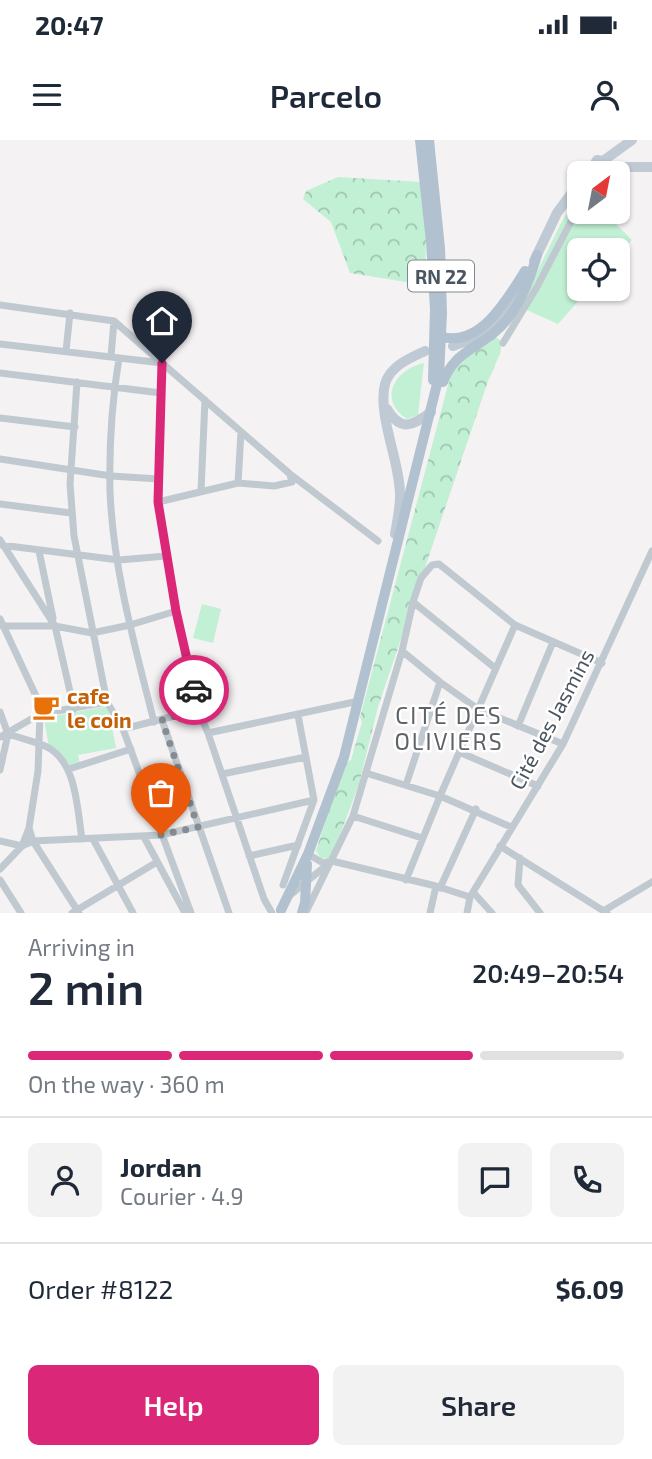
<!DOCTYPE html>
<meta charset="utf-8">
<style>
body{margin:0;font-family:"Exo 2",sans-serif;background:#f2f2f3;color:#1f2937;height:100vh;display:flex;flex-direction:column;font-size:26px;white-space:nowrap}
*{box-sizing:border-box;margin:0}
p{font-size:23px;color:#747a83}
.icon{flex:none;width:38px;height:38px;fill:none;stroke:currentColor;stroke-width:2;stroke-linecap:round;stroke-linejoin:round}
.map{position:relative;height:773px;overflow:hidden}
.drawer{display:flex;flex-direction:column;background:#fff;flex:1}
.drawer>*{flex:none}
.needle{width:46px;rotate:32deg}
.buttons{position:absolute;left:567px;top:21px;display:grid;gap:14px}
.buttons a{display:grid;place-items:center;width:63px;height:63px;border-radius:10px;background:#fff;box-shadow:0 2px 5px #0004;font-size:35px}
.pin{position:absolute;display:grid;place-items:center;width:60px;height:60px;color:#fff;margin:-72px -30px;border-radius:50% 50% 50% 0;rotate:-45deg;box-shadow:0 0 7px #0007}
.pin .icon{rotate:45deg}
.courier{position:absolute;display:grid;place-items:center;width:70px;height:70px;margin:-35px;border:5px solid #db2777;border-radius:50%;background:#fff;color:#222;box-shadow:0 2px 9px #0007}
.overview em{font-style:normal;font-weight:600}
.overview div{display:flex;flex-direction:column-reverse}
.overview{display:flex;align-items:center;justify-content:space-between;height:119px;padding:0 28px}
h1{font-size:46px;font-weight:600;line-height:52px}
.bar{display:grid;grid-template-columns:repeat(4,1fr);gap:10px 7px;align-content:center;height:84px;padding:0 28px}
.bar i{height:9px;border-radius:5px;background:#e0e1e3}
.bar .active{background:#db2777}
.bar p{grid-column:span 4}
.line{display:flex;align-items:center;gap:18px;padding:0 28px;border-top:2px solid #e0e1e3}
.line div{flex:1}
.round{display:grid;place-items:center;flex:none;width:74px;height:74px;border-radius:10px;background:#f2f2f3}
.action{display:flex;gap:14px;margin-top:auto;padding:14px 28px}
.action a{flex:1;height:80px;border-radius:10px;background:#db2777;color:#fff;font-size:28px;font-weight:600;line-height:80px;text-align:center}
.action a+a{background:#f2f2f3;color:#1f2937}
.status{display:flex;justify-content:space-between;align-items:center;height:49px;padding:0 35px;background:#fff;direction:ltr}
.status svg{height:19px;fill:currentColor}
header{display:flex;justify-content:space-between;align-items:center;height:91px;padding:0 28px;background:#fff;font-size:32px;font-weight:600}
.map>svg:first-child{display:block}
.green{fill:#c2f0d4}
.park{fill:url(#park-crowns)}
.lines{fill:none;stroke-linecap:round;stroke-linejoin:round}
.minor{stroke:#c0c9d0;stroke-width:7}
.secondary{stroke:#c0cad5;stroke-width:10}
.primary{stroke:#b2c1d0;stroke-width:10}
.done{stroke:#868c92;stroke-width:7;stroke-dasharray:0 12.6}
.route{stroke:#db2777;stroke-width:9}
.labels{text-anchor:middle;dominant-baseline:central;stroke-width:5;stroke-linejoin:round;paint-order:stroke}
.shield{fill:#fff;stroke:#80888f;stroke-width:2}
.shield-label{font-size:19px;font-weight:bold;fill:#4a555f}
.food-label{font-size:21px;font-weight:bold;fill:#c56008;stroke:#fff;text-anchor:start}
.street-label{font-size:21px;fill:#4a555f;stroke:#fff}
.neighbourhood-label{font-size:23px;letter-spacing:2px;fill:#5e6267;stroke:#fff}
</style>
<div class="status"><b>20:47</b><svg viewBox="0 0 49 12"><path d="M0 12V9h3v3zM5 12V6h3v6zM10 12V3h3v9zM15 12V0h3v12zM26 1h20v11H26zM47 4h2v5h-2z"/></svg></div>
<header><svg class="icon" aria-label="menu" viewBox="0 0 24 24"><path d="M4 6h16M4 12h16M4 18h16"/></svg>Parcelo<svg class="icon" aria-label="person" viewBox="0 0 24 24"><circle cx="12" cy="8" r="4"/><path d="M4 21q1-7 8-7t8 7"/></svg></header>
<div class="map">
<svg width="652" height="773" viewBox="0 0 652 773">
<defs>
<pattern id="park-crowns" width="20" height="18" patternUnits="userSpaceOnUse" patternTransform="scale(1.75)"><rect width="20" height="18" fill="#c2f0d4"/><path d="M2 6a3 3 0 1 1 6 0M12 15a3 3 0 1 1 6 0" fill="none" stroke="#a0c5af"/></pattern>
</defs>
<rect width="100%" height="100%" fill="#f4f2f2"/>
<path class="green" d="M579,55v17h25l28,28 -14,16v-6h-39v39h10l-31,35 -38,-17 42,-86z
M424,223l-6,52 -11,4c-30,-19 -12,-50 17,-56z
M202,464l19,5 -8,34 -20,-5z
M108,566l8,42 -38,7 2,9 -9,2 -22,-19 -5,-29z"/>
<path class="park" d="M338,37l83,5 5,56 -1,47 -75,-12 -19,-51 -28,-23 3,-8z
M496,197l6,5 -2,12 -12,27 -110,326 -19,77 -28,75 -10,-1 -5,-7 28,-88 7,-3 11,-38 -2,-5 92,-347 10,-12z"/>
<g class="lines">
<path class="minor" d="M0,165l114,16 48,42 -4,139 18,109 22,99 10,23 151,-32
M503,203l34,-56 42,-81
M0,204l162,19 128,111 88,67
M66,211l4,-38
M111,216l3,-35
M119,218c-7,43 -10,89 -9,133 3,78 25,155 44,231
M0,233l161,20
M77,242l-7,102 4,52 33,166 16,27 68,184
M0,278l75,9
M0,319l111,17 48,3
M238,343l3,-51
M201,351l4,-91
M158,362l80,-19 36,3 18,-4 -2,-7
M0,364l71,9
M0,400l55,86 19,83
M1,405l118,15 47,-4
M39,411l14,67
M413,462l82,66
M0,479l36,77 4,18 -2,57 -9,57 4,13 46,72
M2,486h53l37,7 38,-8 46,-14
M402,511l38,31 38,27 85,35
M0,572l8,22
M162,580l67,193
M518,586l35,-84
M123,589l75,-19
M208,593l56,166 8,14
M0,597l40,-23 67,-12
M459,612l79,34
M69,629l62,-20
M0,630l8,-36c12,4 25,7 37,12 32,14 32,63 37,93
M366,633l74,23 71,31
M222,634l84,-17
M406,645l34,-103
M353,676l69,22
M144,697l41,76
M93,699l40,74
M0,701l22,5 11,-5 128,-6 153,-35
M500,706l107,67
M308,714l15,9 9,-2 104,25 34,11
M249,716l49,-11
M520,718l-2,27 22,28
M0,729l22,-23 7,-18
M0,740l21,33
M406,740l34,-84 75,-171
M283,745l31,-85 -16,-85
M440,748l36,-79
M473,752l19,21
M289,756l39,-32
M605,770l47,-28
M306,772l47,-96 49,-165 11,-49 8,-24 11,-13 7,-1 76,61 87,38
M72,773l85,-51
M430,773l6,-27
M467,773l3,-16 93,-153 89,-193"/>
<path class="secondary" d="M592,29l5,-9 6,1 29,-21
M591,33l7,-6h54
M534,121l23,-48 22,-30
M453,206c33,-10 51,-30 67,-59
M387,269c14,24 27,16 44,3
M395,394c2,-12 5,-25 5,-37 1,-33 -23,-82 -15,-113 5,-18 25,-26 40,-33"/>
<path class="primary" d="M420,0l11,102 4,67 -2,71
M442,197c39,10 66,-39 83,-66
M443,242c11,-29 31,-32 53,-51 21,-18 34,-51 41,-76
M281,770l27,-56 36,-97 95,-381 3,-63 -2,-65 -11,-108
M302,773l3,-10 2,-39"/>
</g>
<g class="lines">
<path class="done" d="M161,695l37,-8 -36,-107 36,-10 -4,-20"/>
<path class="route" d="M162,223l-4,139 18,109 18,79"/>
</g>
<defs>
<symbol id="cafe-bare" viewBox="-9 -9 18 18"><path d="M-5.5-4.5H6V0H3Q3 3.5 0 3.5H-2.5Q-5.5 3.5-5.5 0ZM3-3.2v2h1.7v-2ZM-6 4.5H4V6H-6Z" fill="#e8710a" stroke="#fff" stroke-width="2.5" paint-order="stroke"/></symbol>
</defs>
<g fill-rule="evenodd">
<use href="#cafe-bare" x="27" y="548" width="38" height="38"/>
</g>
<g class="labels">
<rect class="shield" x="408" y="120.5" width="66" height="31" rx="5"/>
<g class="shield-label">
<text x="441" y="136">RN 22</text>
</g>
<g class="food-label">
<text x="67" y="555">cafe<tspan x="67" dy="24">le coin</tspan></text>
</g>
<g class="street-label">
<text transform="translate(551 579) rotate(-62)">Cité des Jasmins</text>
</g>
<g class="neighbourhood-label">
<text x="449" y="575">CITÉ DES<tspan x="449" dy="26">OLIVIERS</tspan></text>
</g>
</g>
</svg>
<div class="buttons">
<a><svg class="needle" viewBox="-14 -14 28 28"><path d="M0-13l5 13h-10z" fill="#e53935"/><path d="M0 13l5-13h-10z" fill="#747a83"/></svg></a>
<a><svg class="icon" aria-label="locate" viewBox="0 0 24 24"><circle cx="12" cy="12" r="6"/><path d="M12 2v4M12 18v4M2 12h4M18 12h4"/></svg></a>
</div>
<div class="pin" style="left:161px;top:695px;background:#ea580c"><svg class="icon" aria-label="bag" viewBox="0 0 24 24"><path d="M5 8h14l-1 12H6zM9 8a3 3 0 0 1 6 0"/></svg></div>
<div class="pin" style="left:162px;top:223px;background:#1f2937"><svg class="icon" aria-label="home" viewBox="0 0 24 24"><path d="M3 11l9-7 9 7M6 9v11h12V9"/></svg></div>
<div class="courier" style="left:194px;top:550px"><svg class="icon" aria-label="car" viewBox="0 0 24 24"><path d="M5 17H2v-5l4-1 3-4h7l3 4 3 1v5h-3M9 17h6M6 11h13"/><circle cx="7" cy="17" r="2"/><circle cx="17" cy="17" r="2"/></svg></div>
</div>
<section class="drawer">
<div class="overview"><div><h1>2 min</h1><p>Arriving in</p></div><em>20:49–20:54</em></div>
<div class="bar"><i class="active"></i><i class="active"></i><i class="active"></i><i></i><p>On the way · 360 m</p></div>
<div class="line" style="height:126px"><a class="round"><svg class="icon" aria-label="person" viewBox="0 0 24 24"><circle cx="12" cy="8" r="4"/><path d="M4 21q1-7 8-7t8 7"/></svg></a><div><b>Jordan</b><p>Courier · 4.9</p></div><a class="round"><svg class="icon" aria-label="chat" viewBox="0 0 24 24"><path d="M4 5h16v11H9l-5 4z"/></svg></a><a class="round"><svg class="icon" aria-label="phone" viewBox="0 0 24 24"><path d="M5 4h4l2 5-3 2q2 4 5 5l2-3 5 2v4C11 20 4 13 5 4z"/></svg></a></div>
<div class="line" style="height:91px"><div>Order #8122</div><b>$6.09</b></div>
<div class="action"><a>Help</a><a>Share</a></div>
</section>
